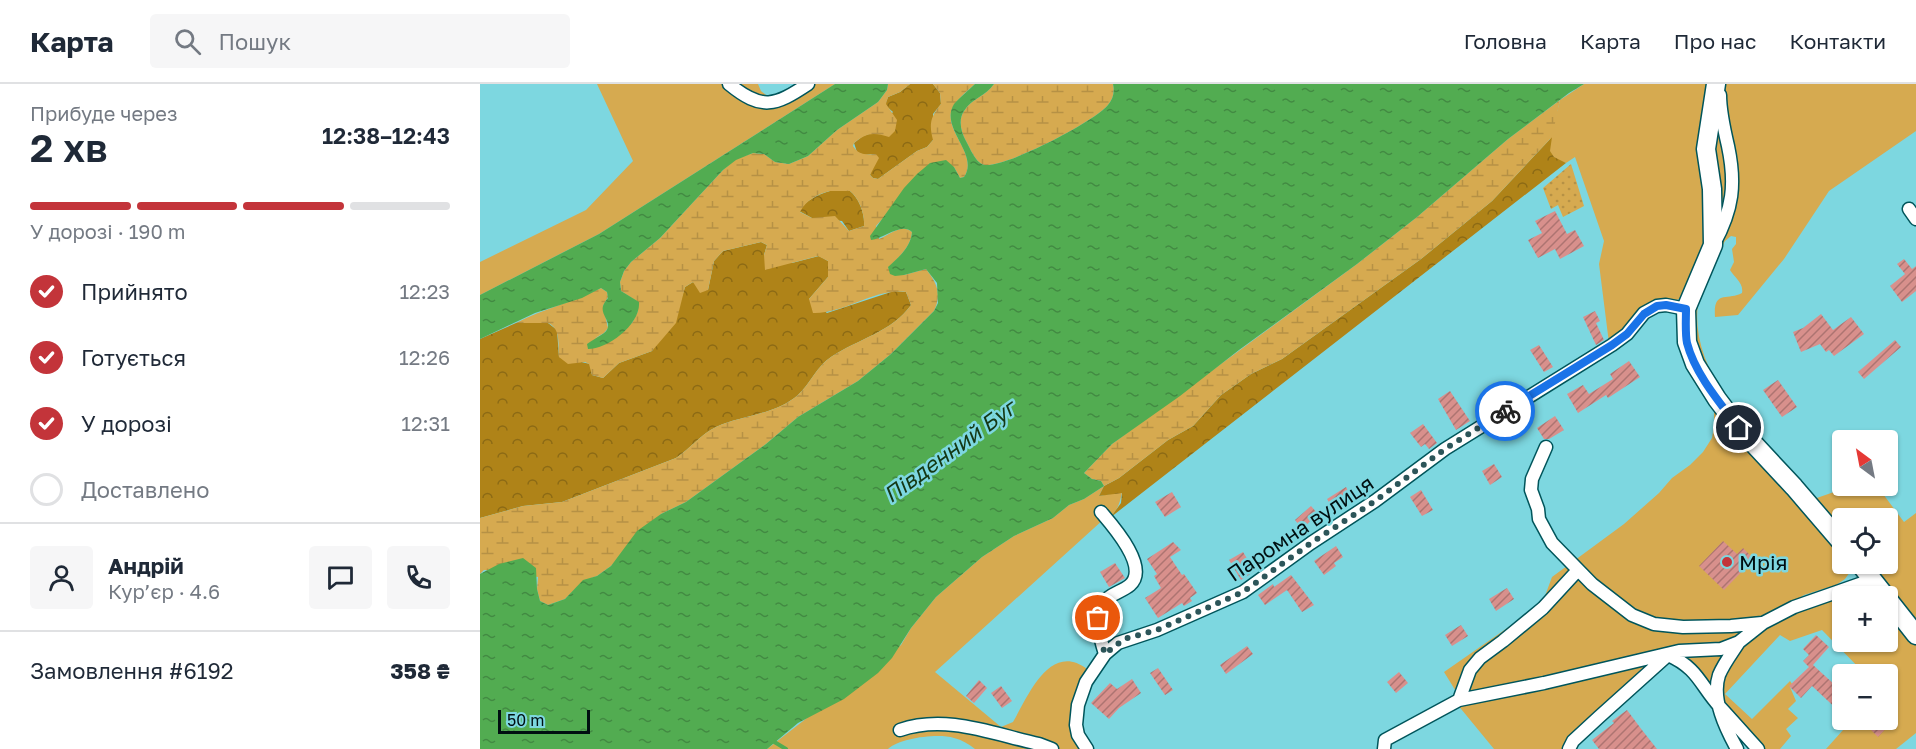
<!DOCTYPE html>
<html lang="uk">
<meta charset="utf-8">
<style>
body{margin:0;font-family:"Golos Text",sans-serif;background:#f6f6f7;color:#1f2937;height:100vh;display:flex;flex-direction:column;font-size:22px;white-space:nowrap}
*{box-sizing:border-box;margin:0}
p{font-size:20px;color:#747a83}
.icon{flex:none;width:33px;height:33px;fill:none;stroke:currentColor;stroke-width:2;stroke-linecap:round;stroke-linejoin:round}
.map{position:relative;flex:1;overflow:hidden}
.details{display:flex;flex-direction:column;background:#fff;width:480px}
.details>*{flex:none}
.needle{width:39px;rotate:328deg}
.tools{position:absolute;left:1352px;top:346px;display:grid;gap:12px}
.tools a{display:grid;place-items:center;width:66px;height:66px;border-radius:6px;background:#fff;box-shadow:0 2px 4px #0004;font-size:30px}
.scale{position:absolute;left:18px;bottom:15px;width:92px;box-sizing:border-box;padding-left:6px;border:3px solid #000f11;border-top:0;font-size:16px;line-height:21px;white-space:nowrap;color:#000f11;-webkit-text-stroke:4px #7dd7e0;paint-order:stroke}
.pin{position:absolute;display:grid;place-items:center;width:51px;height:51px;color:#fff;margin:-26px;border:3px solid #fff;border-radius:50%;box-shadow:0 2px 6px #0007}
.courier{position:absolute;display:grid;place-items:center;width:60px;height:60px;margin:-30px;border:4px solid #1a73e8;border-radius:50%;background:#fff;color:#222;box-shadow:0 2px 8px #0007}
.headline em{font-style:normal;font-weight:600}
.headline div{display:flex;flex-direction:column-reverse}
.headline{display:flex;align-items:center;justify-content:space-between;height:102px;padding:0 30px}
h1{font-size:39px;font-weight:600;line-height:45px}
.bar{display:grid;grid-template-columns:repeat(4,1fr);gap:9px 6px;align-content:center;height:72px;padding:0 30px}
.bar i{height:8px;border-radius:4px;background:#e0e1e3}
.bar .active{background:#c3343a}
.bar p{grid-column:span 4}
.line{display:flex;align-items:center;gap:15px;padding:0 30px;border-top:2px solid #e0e1e3}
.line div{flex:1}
.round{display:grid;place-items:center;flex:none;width:63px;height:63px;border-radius:6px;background:#f6f6f7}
ol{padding:0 30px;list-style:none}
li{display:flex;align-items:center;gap:18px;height:66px}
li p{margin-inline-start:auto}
li .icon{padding:6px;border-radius:50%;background:#c3343a;color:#fff;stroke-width:4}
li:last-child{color:#747a83}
li i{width:33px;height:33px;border:3px solid #e0e1e3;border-radius:50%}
header{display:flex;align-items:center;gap:36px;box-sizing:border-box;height:84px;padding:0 30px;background:#fff;border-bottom:2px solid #e0e1e3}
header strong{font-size:28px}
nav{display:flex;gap:33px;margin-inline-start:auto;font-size:21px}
.search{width:420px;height:54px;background:#f6f6f7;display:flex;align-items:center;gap:15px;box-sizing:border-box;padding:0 21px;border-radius:6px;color:#747a83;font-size:22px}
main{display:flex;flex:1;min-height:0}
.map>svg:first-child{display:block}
.grass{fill:#d6aa50}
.forest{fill:url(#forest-crowns)}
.wetland{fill:url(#wetland-marsh);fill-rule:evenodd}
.garden{fill:url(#garden-dots)}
.water{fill:url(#water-ripples)}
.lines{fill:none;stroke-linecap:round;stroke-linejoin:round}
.stream{stroke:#52ac51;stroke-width:4}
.building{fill:url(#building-hatch)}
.street-casing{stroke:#00555b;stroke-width:15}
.secondary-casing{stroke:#00555b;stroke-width:21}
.street{stroke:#fff;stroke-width:12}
.secondary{stroke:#fff;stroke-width:18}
.done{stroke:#2c5559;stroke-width:6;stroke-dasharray:0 10.8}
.route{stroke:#1a73e8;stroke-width:8}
.poi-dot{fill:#c3343a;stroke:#7dd7e0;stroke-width:2}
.labels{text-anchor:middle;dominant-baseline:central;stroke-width:5;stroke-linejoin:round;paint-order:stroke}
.street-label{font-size:21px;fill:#000f11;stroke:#7dd7e0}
.poi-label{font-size:21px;fill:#000f11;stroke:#7dd7e0;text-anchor:start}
.water-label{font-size:22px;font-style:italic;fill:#143814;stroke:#7dd7e0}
</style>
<header>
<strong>Карта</strong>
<div class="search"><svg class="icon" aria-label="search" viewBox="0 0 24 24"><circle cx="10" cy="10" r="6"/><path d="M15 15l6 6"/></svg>Пошук</div>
<nav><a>Головна</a><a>Карта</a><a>Про нас</a><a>Контакти</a></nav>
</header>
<main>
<section class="details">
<div class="headline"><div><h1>2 хв</h1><p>Прибуде через</p></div><em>12:38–12:43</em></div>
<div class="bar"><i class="active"></i><i class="active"></i><i class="active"></i><i></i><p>У дорозі · 190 m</p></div>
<ol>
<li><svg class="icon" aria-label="check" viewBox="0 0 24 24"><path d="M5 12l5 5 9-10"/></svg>Прийнято<p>12:23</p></li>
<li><svg class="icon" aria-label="check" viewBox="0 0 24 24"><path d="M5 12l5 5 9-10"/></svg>Готується<p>12:26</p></li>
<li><svg class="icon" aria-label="check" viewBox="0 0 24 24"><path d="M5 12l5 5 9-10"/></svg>У дорозі<p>12:31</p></li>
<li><i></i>Доставлено</li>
</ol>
<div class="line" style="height:108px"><a class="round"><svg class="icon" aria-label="person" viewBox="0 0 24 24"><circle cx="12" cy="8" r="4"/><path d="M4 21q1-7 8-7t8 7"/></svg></a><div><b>Андрій</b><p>Кур’єр · 4.6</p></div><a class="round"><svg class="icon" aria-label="chat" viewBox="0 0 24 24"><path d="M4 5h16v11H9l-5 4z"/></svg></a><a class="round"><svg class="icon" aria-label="phone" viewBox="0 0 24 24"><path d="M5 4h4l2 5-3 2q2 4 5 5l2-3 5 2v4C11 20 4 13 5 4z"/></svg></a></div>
<div class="line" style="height:78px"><div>Замовлення #6192</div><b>358 ₴</b></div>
</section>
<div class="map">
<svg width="1436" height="665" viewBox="0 0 1436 665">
<defs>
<pattern id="forest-crowns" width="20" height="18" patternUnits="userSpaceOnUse" patternTransform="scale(1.5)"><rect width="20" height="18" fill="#af8318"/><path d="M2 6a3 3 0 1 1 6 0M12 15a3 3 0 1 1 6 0" fill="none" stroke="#8c6a14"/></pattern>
<pattern id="wetland-marsh" width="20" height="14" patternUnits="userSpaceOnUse" patternTransform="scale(1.5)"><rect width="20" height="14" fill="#d6aa50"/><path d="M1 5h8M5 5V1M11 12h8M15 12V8" fill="none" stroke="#b69145"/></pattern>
<pattern id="garden-dots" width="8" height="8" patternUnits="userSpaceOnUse" patternTransform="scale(1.5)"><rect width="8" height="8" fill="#d6aa50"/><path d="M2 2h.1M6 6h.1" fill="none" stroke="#b69145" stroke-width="1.8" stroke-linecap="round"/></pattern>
<pattern id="water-ripples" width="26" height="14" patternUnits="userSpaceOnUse" patternTransform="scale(1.5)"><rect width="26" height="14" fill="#52ac51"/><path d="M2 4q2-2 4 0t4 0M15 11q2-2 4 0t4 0" fill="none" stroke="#428a42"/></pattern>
<pattern id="building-hatch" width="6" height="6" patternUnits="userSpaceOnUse" patternTransform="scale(1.5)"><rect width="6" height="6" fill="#d8908c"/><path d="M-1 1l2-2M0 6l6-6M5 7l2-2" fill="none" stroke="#ad7471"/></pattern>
</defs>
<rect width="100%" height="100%" fill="#7dd7e0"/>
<path class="grass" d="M117,0h161l3,7 10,8 25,-15h39l-236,150 -119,61v-33l106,-52 47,-49z
M1104,0h127l-7,90 1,69 -23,52 -3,4 -6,2 -64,42 -10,-79 5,-23 -29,-84 -9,6c-6,-2 -13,-4 -16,-11 -4,-8 8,-41 10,-52z
M1245,0h191v47l-87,60 -45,68 -46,56 -23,2c-2,-28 13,-16 27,-24 2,-10 -8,-16 -12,-23l4,-8 -2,-13 4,-5v-7l-5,-1 -6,5c-10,20 -24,41 -27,63 -10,75 70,145 116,195l37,-13h26l27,36 12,-9v118l-56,-67h27v-45h-45v23l-119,-142 -28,-54 -4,-32 28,-71 -10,-97 7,-43z
M1230,315l76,94 56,58v13h8v8l-5,7 -9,6 -32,10 -50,31 -40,67 -34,-29 -10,-1 -15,7 -71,65 -8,14h-82l-37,-45v-11l-13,-21 98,-68 10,-27 72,-53 35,-31 13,-15 18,-13 13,-13 9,-14 2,-12v-15z
M624,402l-5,10 23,-4c-2,12 -6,24 -18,27l-169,153 66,55 12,-5c15,-26 37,-81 74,-53 -3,8 -7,14 -10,22 -11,21 -9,40 5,58h-107c-6,-5 -13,-9 -21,-11 -16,-5 -54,0 -66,11h-121l134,-104 10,-17 25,-31 46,-40 32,-21 39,-18 16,-13 15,-6z
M1378,507l17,2 7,4h-40v45h45v-40l29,39v92l-20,16h-70l26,-29h35v-45h-21l-44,-45 -32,11 -10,-6 -55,59 27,25 38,-38 2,3 -2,3 6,14 -8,8 10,9 -12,11 5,7 -11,13h-19l-31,-37 -11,-18 6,-28 21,-25 37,-26z"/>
<path class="forest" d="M430,0h23l7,9 1,11 -8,10v26l-6,7 -10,4 -39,28 -5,-1 -3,-3 5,-21 -11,1 -7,-3 -3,-9 9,-7 12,-4 18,-20 -8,-7 3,-8 12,-5z
M1072,53l-2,14 4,6 12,6 -455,354 10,-14 1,-10 -23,3 5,-10 15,-8 49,-38 25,-14 28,-31 30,-21 31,-15 139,-100 71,-58z
M350,107h20c9,7 15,23 14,35l-15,5 -7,-10 -30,-3 -13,-7c7,-11 18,-16 31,-20z
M281,158l6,3 -3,10 28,8 27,-7 9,5v16l-19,22 18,14 67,-22 12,1 5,13c-19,27 -53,34 -80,52 -14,9 -21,27 -33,38 -23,20 -56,20 -82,32 -15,7 -26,22 -40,31l-114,44 -39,4 -43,12v-179l36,-16h32l9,7 2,27 31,7 2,11 11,3 16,-15 33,-12 28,-48 5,-16 8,-5 15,8 6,-29 9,-10z"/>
<path class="wetland" d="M408,0h22l-10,8 -12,5 -2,7 11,16 -2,11 -6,6c-16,-5 -23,-4 -35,6l-1,3c6,9 12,9 23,8l3,4 -9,17 3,3 5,1 39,-28 10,-4 6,-7c-4,-15 -3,-23 8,-36l-1,-11 -7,-9h42c-7,6 -15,13 -21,21 -15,23 26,49 10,72l-4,1 -6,-11 -68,48 -10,11 3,13c10,-4 23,-16 33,-7 -1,15 -14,26 -24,36l16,7 22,-6c11,14 16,25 8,42l-43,43 -33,27 -60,36 -32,27 -80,58 -25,12 -50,52 -14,10 -14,5 -18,18 -17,6 -8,-4 -3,-12 1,-12 -54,-7 -4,4v-56l43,-12 39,-4 114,-44c14,-9 25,-24 40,-31 26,-12 59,-12 82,-32 12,-11 19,-29 33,-38 27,-18 61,-25 80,-52l-5,-13c-32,-4 -61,22 -93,21l-4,-14 19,-22v-16l-10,-5 -53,14 -1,-15 3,-10 -6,-3 -38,9 -9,10 -6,29 -8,3 -7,-11 -8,5 -9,36 -24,28 -33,12 -16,15 -11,-3 -3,-11 -4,-2 -17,2 -9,-7c-1,-12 2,-29 -11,-34h-32c27,-14 57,-21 85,-35l6,4 1,5 -5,9 5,22 -4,5 -9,5 37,-15 6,-12v-9l-17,-11 -1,-9 4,-11 7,-9 29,-24 63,-68 13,-11 17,-6 11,1 11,8 14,2 19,-8 29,-26 41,-28 9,-12zM350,107h20c9,7 15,23 14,35l-15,5 -14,-15 -23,2 -12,-6c6,-12 18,-18 30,-21z
M514,0h119c2,8 0,15 -5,21 -14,17 -101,62 -123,60 -9,-1 -15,-17 -19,-24 -5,-9 -8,-21 -2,-30 8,-13 22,-15 30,-27z
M1080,16l-8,37 -60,64 -71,58 -139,100 -31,15 -30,21 -28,31 -25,14 -49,38 -15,8 -3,-5 -9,-2 -8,-6 28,-29 245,-180 60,-47 91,-78z"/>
<path class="garden" d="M1091,80l13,42 -21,11 -5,-12 -7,4 -8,-21z"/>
<path class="water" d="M355,0h53l-1,6 -9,12 -41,28 -29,26 -19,8 -14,-2 -11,-8 -11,-1 -17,7 -13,10 -63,68 -29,24 -7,9 -4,11 1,9 18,11c2,22 -31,47 -51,47l-1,-5c5,-4 12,-7 17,-11 11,-9 -4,-17 -1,-27 1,-3 3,-6 5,-8l-1,-6 -6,-4 -19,10 -47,15 -55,26v-44l119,-61z
M495,0h19c-8,12 -22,14 -30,27 -6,9 -3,21 2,30 4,7 10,23 19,24 22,2 109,-43 123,-60 5,-6 7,-13 5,-21h471l-15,9 -61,46 -91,78 -60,47 -118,86 -59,46 -68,48 -28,29 8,6 9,2 3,5 -20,13 -15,6 -16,13 -39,18 -32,21 -46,40 -25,31 -19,30 -14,15 -34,26 -46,24 -31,26h-287v-175l19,-10 24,-6 13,10 1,21 3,12 8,4 17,-6 18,-19 14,-4 14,-10 26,-35 24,-17 25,-12 80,-58 32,-27 60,-36 33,-27 43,-43 4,-8 -1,-20 -11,-14 -22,6 -9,1 -5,-2 -2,-7c10,-9 23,-20 24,-35 -11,-10 -28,7 -41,8l-1,-4 34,-48 13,-14 13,-11 16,-3 8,7 6,11 4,-1c16,-23 -25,-49 -10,-73 6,-7 14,-13 21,-20z"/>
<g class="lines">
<path class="stream" d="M291,656l15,9"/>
</g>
<path class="building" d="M1075,127l12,23 8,-4 9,16 -24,13 -5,-10 -17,9 -10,-18 14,-7 -7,-12z
M1424,175l8,10 4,-3v25l-14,11 -12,-16 15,-12 -8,-10z
M1115,227l5,10 -4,2 8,17 -8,5 -13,-28z
M1341,230l12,16 18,-13 13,17 -30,22 -5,-6 -3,2 -6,-8 -19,8 -8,-20 10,-4z
M1415,256l6,7 -37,32 -6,-7z
M1059,261l14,22 -9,5 -14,-22z
M1149,277l11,16 -32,21 -2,-3 -28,18 -11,-19 16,-9 6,9 24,-15 -3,-5z
M1298,296l19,27 -15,10 -19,-27z
M970,307l20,30 -14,9 -18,-31z
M1075,332l9,14 -15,9h-5l-7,-11z
M943,340l14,19 -8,6 -4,-5 -4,3 -11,-14z
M1014,380l8,13 -12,8 -8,-14z
M866,403l6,10 -19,12 -6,-10z
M941,406l12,20 -11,6 -12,-19z
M692,408l9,15 -16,10 -10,-15z
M831,422l7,8 -16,15 -7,-9z
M1243,457l14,13 6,-6 11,11 -30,31 -25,-24z
M693,458l8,8 -11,7 12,18 2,-1 13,19 -7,5 2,3 -8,5 -2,-3 -24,15 -13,-20 16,-10 -7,-12 3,-2 -10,-15z
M856,462l7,11 -9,6 2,3 -12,9 -10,-14z
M763,468l12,19 -14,9 -12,-20z
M635,479l10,15 -16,9 -9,-15z
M811,491l23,30 -12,7 -15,-22 -22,15 -7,-10 15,-11 1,3z
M1027,504l7,11 -18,12 -7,-12z
M981,541l7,11 -16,10 -7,-11z
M1336,551l13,12 -16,18 22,20 7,-8v37l-30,-28 -11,12 -12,-12 20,-19 -6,-6 6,-6 -6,-6z
M767,562l6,8 -27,20 -6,-9z
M678,584l15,22 -8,5 -15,-22z
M919,588l9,11 -12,10 -9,-11z
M652,595l9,14 -22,15 -10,11 -18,-16 19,-20 7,6z
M499,596l8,8 -13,15 -8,-7z
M521,602l11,15 -10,7 -11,-15z
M1147,626l15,20 15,19h-58l-7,-9 22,-17 -2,-2z
M1381,636h33l-16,17z"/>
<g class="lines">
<defs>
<path id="street" d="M249,0c33,27 46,22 79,0
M1429,125l7,10
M1234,160c19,-35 22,-60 14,-98 -4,-17 -8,-34 -8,-51
M1066,363l-14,32 -1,11 7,19 1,10 13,24 40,41 40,31 22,9 29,3 48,-1 31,-3
M621,428c11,13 49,55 29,73 -8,7 -21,9 -27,18 -9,15 -3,35 2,51
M979,616l11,-30 10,-12 23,-17 40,-33 35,-38
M420,646c46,-16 93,4 139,14l13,5
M607,665l-9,-14 -2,-10 2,-20 8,-23 19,-28 13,-11 39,-13 86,-38 68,-49 64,-42 70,-52 167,-104 15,-11 17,-21 13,-7 9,-1 20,4
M904,665l1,-9 74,-40 85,-17 135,-32 42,-2 18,-7 24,-19 31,-16 80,-28
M1089,665l4,-8 26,-24 69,-62c30,13 32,30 52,52 13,14 25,28 38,42
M1257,665c-11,-20 -26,-50 -18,-74 5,-12 13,-22 20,-33"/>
<path id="secondary" d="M1236,0l-10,65 6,40 1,56 -27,64 1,33 8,22 22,35 22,29 55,59 48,56
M1380,480l56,71"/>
</defs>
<use href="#street" class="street-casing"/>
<use href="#secondary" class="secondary-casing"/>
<use href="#street" class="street"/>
<use href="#secondary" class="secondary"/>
</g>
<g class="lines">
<path class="done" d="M618,534l2,20 5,16 19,-15 33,-9 86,-38 68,-49 64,-42 70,-52 60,-38"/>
<path class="route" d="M1025,327l107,-66 15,-11 17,-20 13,-8 9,-1 20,4c0,11 -1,24 1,34 8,31 33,60 52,85"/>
</g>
<circle class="poi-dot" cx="1247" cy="478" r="6"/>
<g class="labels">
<g class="street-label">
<text transform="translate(820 444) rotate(-34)">Паромна вулиця</text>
</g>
<g class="poi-label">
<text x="1259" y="478">Мрія</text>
</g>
<g class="water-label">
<text transform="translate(469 367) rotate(-36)">Південний Буг</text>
</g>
</g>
</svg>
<div class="tools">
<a><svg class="needle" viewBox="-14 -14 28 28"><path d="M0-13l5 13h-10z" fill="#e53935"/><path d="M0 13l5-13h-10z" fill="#747a83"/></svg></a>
<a><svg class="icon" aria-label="locate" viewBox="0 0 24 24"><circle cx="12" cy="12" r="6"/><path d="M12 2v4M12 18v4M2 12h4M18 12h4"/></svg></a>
<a>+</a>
<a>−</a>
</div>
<div class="scale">50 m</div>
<div class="pin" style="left:618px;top:534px;background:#ea580c"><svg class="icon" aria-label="bag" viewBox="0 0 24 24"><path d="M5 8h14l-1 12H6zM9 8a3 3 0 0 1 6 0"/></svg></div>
<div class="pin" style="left:1259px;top:344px;background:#1f2937"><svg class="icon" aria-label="home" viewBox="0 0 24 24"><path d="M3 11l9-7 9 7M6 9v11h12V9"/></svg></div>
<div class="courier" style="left:1025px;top:327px"><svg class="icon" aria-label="bike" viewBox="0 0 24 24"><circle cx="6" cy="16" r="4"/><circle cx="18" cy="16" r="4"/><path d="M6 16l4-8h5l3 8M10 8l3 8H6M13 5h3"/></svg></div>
</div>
</main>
